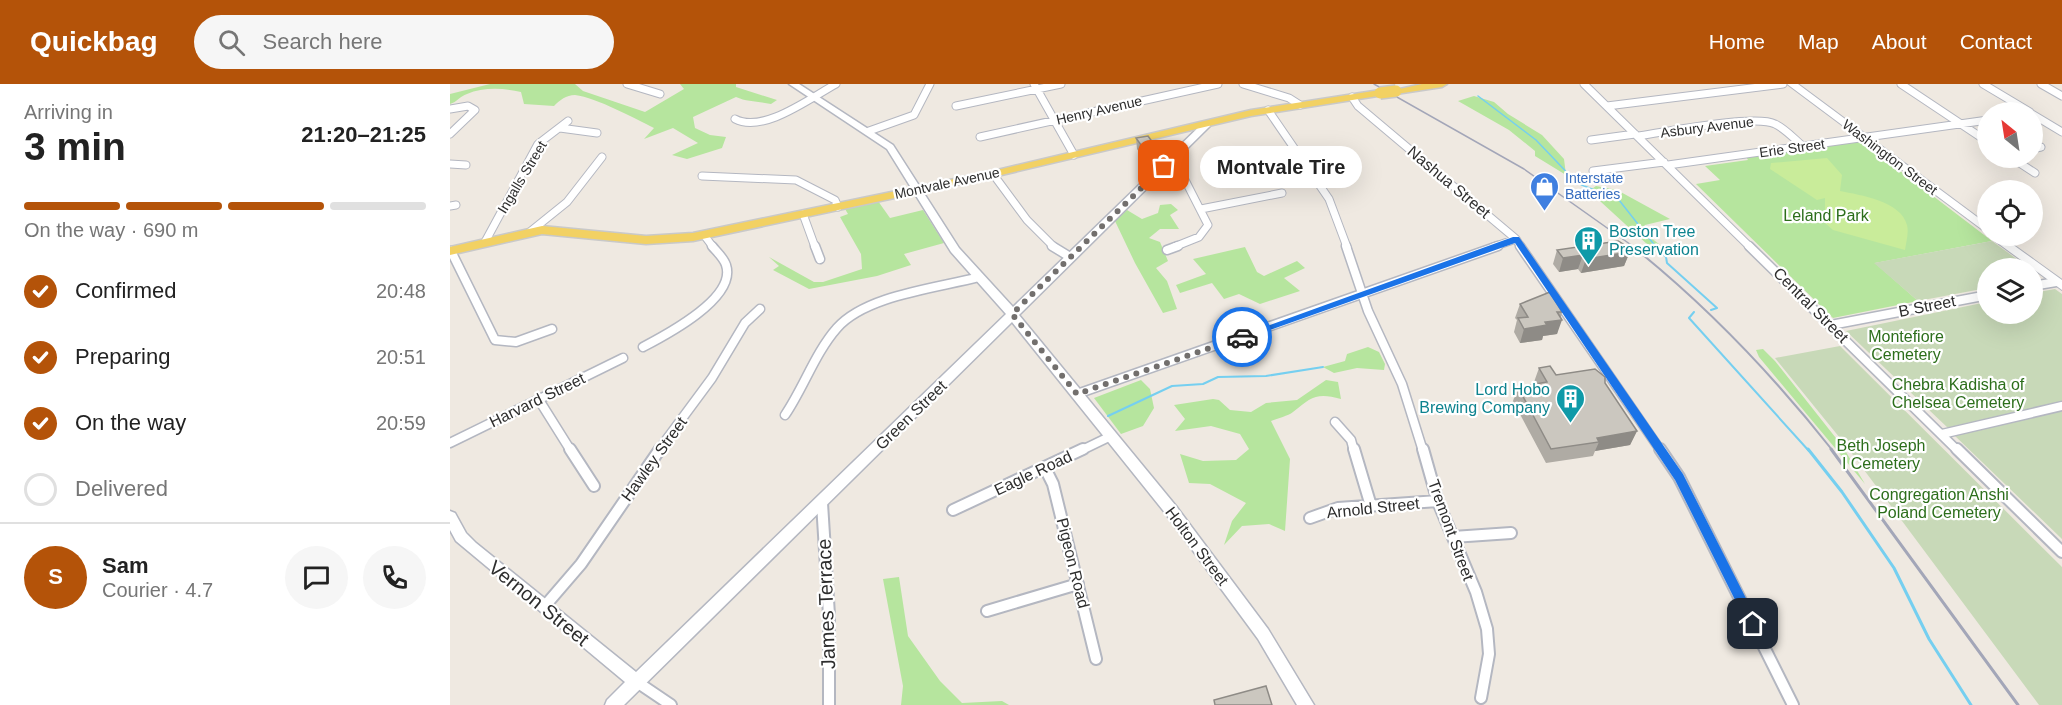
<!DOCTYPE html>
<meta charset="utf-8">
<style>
body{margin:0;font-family:Helvetica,sans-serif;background:#f6f6f6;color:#222;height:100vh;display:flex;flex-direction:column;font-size:22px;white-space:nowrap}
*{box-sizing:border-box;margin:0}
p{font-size:20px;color:#767676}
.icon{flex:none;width:33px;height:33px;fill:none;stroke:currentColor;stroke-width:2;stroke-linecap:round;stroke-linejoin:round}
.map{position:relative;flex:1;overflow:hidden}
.details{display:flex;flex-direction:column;background:#fff;width:450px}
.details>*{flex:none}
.needle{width:39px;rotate:330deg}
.fabs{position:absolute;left:1527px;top:18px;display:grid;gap:12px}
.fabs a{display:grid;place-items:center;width:66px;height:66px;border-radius:50%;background:#fff;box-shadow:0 6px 24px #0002;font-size:30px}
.pin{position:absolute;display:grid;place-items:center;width:51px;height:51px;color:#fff;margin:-26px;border-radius:12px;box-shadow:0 3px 9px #0006}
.courier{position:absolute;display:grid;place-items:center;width:60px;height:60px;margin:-30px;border:4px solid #1a73e8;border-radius:50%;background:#fff;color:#222;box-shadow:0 2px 8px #0007}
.bubble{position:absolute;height:42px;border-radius:21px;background:#fff;box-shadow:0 6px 24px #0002;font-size:20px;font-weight:700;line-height:42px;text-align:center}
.summary em{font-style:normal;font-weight:700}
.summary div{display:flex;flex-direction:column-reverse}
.summary{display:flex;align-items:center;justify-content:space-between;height:102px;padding:0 24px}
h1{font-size:39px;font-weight:700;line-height:45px}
.bar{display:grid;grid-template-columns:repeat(4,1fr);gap:9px 6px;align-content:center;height:72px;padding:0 24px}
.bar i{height:8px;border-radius:4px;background:#e0e0e0}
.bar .active{background:#b45309}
.bar p{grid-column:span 4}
.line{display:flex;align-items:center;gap:15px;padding:0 24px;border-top:2px solid #e0e0e0}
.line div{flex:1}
.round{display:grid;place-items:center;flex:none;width:63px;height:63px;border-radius:32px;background:#f6f6f6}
ol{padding:0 24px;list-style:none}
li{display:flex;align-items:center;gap:18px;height:66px}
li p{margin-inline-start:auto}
li .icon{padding:6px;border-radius:50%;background:#b45309;color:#fff;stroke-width:4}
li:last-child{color:#767676}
li i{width:33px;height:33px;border:3px solid #e0e0e0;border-radius:50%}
header{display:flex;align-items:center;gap:36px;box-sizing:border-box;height:84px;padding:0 30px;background:#b45309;color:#fff}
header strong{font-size:28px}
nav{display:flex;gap:33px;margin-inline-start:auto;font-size:21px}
.search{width:420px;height:54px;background:#f6f6f6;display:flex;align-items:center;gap:15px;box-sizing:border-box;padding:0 21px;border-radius:33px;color:#767676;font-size:22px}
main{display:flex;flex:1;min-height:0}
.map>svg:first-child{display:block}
.green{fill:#b6e59e}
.cemetery{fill:#c8d9b8}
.pitch{fill:#c9ec9a}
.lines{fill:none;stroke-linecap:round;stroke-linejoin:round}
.stream-far2{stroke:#75cff0;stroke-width:1.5}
.stream-far1{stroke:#75cff0;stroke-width:2}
.stream{stroke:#75cff0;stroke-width:3}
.minor-far2-casing{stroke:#b4b7c1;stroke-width:9}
.minor-far1-casing{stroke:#b4b7c1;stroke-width:11}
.minor-casing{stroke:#b4b7c1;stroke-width:14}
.tertiary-casing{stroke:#b4b7c1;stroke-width:3}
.secondary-casing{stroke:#b4b7c1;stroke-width:2}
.primary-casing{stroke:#c9c9c9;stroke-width:3}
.minor-far2{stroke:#fff;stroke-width:7}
.minor-far1{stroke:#fff;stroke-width:8}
.minor{stroke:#fff;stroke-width:10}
.tertiary{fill:#fff;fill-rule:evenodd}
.secondary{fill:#fff;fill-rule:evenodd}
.primary{fill:#f2d163;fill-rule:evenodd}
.rail-far2{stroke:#a3a6b8;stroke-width:1.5}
.rail-far1{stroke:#a3a6b8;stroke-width:2}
.rail{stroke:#a3a6b8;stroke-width:3}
.primary-bridge-casing{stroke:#c9c9c9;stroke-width:14;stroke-linecap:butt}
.primary-bridge{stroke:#f2d163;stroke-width:11}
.wall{fill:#afaba4}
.shaded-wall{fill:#8e8b86}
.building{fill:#cbc7bf;stroke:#8e8b86;stroke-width:1.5}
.route{fill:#1a73e8}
.done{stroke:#726f6d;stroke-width:6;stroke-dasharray:0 10.8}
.labels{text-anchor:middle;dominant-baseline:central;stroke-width:4.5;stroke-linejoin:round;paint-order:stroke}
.far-street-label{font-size:14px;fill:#2e2e2e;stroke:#fff}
.far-shop-label{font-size:14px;fill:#366cbe;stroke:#fff;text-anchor:start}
.street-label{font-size:16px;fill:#2e2e2e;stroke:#fff}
.park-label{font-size:16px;fill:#2c6e1b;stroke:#fff}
.culture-label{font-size:16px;fill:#0d838f;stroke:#fff;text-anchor:start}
.near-street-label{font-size:20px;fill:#2e2e2e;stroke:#fff}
</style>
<header>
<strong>Quickbag</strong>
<div class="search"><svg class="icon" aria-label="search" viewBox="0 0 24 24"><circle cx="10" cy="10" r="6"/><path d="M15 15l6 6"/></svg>Search here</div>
<nav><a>Home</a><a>Map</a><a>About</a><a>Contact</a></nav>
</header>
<main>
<section class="details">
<div class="summary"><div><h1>3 min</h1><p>Arriving in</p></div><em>21:20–21:25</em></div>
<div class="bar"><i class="active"></i><i class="active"></i><i class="active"></i><i></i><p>On the way · 690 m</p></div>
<ol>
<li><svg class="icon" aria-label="check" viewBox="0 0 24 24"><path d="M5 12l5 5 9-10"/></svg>Confirmed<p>20:48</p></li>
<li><svg class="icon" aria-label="check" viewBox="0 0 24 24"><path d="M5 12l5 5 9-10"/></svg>Preparing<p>20:51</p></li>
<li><svg class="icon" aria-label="check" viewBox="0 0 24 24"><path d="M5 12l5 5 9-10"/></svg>On the way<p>20:59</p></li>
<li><i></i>Delivered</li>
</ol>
<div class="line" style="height:108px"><b class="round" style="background:#b45309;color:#fff">S</b><div><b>Sam</b><p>Courier · 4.7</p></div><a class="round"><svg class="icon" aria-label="chat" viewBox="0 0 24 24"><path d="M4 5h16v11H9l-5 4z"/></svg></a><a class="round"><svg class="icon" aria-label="phone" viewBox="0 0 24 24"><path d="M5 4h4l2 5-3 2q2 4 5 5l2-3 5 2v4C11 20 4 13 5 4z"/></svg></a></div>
</section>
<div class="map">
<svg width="1612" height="621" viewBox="0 0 1612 621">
<rect width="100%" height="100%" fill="#efe9e1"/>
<path class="green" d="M40,0h85l8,7 62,21 39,-23 -4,-5h56v3l41,13 -6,4c-13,-3 -24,-2 -35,-7l-43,20 2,11 15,7 16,2 -4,11 -35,11 -15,-4 26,-12 -25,-15 -29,11 10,-11c-20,-10 -57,-30 -79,-33 -9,0 -15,5 -21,11l-30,-2 -3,-12c-17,-4 -38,-5 -54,2 -7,2 -10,8 -17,10v-10z
M1024,12l20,6 14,12 34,21 22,24 2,16 -31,-19v-5l-26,-21 -51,-29z
M1411,57l131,100 -117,22 43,38 -85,17 -137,-134 24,-4 -15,-14 43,-6 -2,-3z
M1146,102l21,4 53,29 -25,6 -4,5 23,18v6l-4,2 -71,-65z
M428,117l12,17 33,-8 21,33 -40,11 7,11 -34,11 -68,13 -36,-19 6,-4 -10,-9 45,25h9l39,-13 -1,-15 -21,-37 8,-3 -3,-5z
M721,120l7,6 -8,5 9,14h-19l-11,9 11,4 8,19 -12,7 11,13 10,28 -14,4 -28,-50 -20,-42 12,-11 15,9 16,-6 2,-8z
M795,163l12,25 7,4 33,-15 8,7 -21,10 16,13 -40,13 -21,-10 -15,5 -12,-16 -32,10 -4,-8 30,-11 -13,-15z
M918,263l11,5 6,12 -1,6 -27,-2 -23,5 -11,-6 22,-6 2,-7z
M1313,265l12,12 68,86 22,37 -106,-127 -3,-7z
M691,296l9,9 4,19 -11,18 -22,8 -27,-36z
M876,296l12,2 3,17c-24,-7 -30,-2 -48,13 -5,4 -15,6 -22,9l19,38 -5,72 -16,-7 -27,2 -18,19 8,-24 14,-18 -36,-19 -21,-1 -9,-29 23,7 33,-1 13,-11 -9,-15 -29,-8 -36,5 10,-12 -11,-14 39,-6 6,1 11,10 21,2 15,-9 31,-3z
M449,493l9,59 32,45 22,22 40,-2 7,4h-108l2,-19 -20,-107z"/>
<path class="cemetery" d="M1542,157l37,27h-41l-1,20 -69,13 -44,-38z
M1605,205l7,5v108l-114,26 -102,-97 141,-29 1,12h44l1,-21z
M1390,262l222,221v138h-23l-195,-262 -69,-85z
M1612,326v129l-108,-104z"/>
<path class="pitch" d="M1377,74l15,17 -2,16c20,4 61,10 67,34 2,8 -1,17 -2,25l-72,-20 -8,-7v-25l-8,2 -47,-31 1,-6z"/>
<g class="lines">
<path class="stream-far2" d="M1028,12l58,44 41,43 42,17 37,47"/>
<path class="stream-far1" d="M1205,162l11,11 1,6 50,45 -6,2
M1244,228l-5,6 120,133
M658,332l64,-30 31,-2 15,-7 48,-1 57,-9"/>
<path class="stream" d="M1358,365l34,43 52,76 35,71 42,66"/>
<defs>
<path id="minor-far2" d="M177,0l33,10
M584,0l40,71
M793,0l46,14 11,7
M1134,0l166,163
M1451,0l87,58
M1533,0l47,28
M1591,0l21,12
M902,13l6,9 158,133 -23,8
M506,22l105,-22
M1157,22l176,-22
M0,25l18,-3 7,4 -25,24
M818,26l61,89 18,48
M1582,30l30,18
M285,35c28,15 75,-21 101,-35
M110,44l37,5
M419,47l45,-16 16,-31
M1188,52c26,-4 118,-22 137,-12 11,5 20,16 29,23
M530,53l238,-53
M1141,56l44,-6
M1582,65l9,-2
M1562,74l23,15
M0,80l16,1
M1218,81l320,-45
M714,82l19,10 25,49 -9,12 -25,10
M1143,87l71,-9
M543,90l34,46 27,27
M252,92l94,4 39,20 3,7
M0,122l6,-1
M751,125l81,-16
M353,130l12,33
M81,147l36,-29 35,-45
M254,151l9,12
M1066,155l5,8
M35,158l53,-98 30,-23"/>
<path id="minor-far1" d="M365,162l5,13
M602,162l18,11
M896,162l22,65 34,73 21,67
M1070,162l141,205
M1299,162l209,205
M717,166l11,-4
M1,167l44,89 21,2 36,-13
M1582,202l24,-4
M1381,241l157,-30
M193,263c23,-12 94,-49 83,-82 -2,-7 -10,-14 -14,-19
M627,310l421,-148
M89,316l32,51
M335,331c19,-28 30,-62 52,-87 29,-33 101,-40 142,-51
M885,338l16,18 3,11
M1492,350l120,-28
M0,359l173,-85
M208,367l54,-73 33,-55 15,-14
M630,367l31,-15"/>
<path id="minor" d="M120,365l24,37
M904,365l17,57
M973,365l15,53 38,90 11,37 2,25 -8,44
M1210,365l19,28 114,228
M1507,365l105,103
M595,384l8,16 43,175
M372,419l7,112v90
M503,426l130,-61
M860,434l28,-10 100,-7
M1003,453l58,-4
M94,523l37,-43 79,-115
M537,527l91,-27
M187,598l34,23"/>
<path id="tertiary" d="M339,0h10l94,61 66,103 54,59 191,-185h6v4l-191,189 157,191 92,123 46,76h-17l-39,-66 -92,-125 -154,-192 -388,383h-19l2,-5 18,-18 -169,-141 -6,-11v-19l5,2 11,20 10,10 160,129 370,-358 -55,-62 -64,-103z"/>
<path id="secondary" d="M1337,0h11l190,141v9z
M1538,152h13l61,44v10z"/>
<path id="primary" d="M972,0h25l-5,3 -46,7 -5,-3z
M930,6l5,3 -1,2 -133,21 -258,61 -300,64 -47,3 -104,-10 -92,21v-8l92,-21 104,10 47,-3 300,-62 258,-61z"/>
</defs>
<use href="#minor-far2" class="minor-far2-casing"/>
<use href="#minor-far1" class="minor-far1-casing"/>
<use href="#minor" class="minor-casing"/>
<use href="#tertiary" class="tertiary-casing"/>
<use href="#secondary" class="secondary-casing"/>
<use href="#primary" class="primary-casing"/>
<use href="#minor-far2" class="minor-far2"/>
<use href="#minor-far1" class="minor-far1"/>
<use href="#minor" class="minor"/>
<use href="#tertiary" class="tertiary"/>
<use href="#secondary" class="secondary"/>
<use href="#primary" class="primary"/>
<path class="rail-far2" d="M924,0l150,85 110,78"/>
<path class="rail-far1" d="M1182,162c75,60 141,129 201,205"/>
<path class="rail" d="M1381,365l187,256"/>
<defs>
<path id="primary-bridge" d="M930,9l16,-2"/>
</defs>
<use href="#primary-bridge" class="primary-bridge-casing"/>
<use href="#primary-bridge" class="primary-bridge"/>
</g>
<path class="wall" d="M686,54l18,15 -12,3 -5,-7z
M1181,165l-7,17 -43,7 -3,-4 -19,3 -6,-8 4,-14z
M1070,220l42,8 -5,22 -14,2 -1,4 -22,3 -6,-11 3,-12 -2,-2z
M1089,284l17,7 49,8 32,48 -7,14 -35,6 -2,5 -47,7 -33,-62 5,-14 17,-3 -1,-2z"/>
<path class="shaded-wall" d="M703,59l1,10 -12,3 -1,-11z
M1181,165l-7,17 -43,7 5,-14z
M1133,171l-5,14 -19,3 4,-14z
M1112,236l-5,14 -14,2 -1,4 -22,3 4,-14 21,-7z
M1187,347l-7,14 -35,6 4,-9 -2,-4z"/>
<path class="building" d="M698,52l5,7 -12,2 -5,-7z
M1168,157l13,8 -4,1 3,2 -44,7 -3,-4 -20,3 -6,-8z
M1100,208l12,20h-5l5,8 -17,2 2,3 -23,4 -6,-11 10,-1 -8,-13z
M1100,282l6,9 39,-6 10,8v6l32,48 -40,7 2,4 -48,7 -33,-62 29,-5 -8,-14z
M816,602l6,19h-57l-1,-5z"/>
<path class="route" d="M1063,153h6l164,237 74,146v8h-8l-74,-148 -160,-237 -270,96 -8,-2z"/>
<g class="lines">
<path class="done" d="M714,82l-152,148 65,80 165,-57"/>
</g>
<defs>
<symbol id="shop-pin" viewBox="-11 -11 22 30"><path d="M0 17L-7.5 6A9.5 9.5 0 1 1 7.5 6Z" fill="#3f7fe0" stroke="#fff"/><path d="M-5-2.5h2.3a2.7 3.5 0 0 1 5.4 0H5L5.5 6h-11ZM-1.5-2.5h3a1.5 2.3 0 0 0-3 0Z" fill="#fff"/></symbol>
<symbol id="building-pin" viewBox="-11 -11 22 30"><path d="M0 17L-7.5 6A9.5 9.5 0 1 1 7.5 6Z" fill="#0f9aa8" stroke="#fff"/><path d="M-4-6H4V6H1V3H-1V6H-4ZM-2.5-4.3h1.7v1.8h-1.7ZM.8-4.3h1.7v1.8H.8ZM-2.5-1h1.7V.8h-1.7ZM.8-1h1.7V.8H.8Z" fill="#fff"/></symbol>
</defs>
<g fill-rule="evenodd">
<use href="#shop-pin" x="1078" y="86" width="33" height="45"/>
<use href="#building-pin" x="1122" y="140" width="33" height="45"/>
<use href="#building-pin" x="1104" y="298" width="33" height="45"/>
</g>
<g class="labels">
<g class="far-street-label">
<text transform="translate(649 26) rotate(-13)">Henry Avenue</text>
<text transform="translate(1257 43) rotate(-7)">Asbury Avenue</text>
<text transform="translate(1342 64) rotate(-8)">Erie Street</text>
<text transform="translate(1440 73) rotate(37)">Washington Street</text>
<text transform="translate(72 93) rotate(-59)">Ingalls Street</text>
<text transform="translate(497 99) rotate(-12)">Montvale Avenue</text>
</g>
<g class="far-shop-label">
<text x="1115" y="94">Interstate<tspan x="1115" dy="16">Batteries</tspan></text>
</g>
<g class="street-label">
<text transform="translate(999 98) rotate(40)">Nashua Street</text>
<text transform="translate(1361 221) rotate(45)">Central Street</text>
<text transform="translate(1477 222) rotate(-11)">B Street</text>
<text transform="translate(87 316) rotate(-26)">Harvard Street</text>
<text transform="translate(461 331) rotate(-44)">Green Street</text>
<text transform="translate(204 375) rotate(-54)">Hawley Street</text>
<text transform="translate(583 389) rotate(-25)">Eagle Road</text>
<text transform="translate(923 424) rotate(-6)">Arnold Street</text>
<text transform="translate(1001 446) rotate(70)">Tremont Street</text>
<text transform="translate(747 462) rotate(53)">Holton Street</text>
<text transform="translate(623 479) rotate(76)">Pigeon Road</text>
</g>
<g class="park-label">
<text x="1376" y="131">Leland Park</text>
<text x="1456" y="252">Montefiore<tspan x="1456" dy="18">Cemetery</tspan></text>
<text x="1508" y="300">Chebra Kadisha of<tspan x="1508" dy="18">Chelsea Cemetery</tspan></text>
<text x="1431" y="361">Beth Joseph<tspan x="1431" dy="18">I Cemetery</tspan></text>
<text x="1489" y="410">Congregation Anshi<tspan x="1489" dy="18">Poland Cemetery</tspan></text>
</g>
<g class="culture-label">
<text x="1159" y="147">Boston Tree<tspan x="1159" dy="18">Preservation</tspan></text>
<text x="1100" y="305" text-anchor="end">Lord Hobo<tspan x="1100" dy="18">Brewing Company</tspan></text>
</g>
<g class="near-street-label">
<text transform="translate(89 519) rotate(39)">Vernon Street</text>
<text transform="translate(376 520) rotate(-92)">James Terrace</text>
</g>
</g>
</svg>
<div class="fabs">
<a><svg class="needle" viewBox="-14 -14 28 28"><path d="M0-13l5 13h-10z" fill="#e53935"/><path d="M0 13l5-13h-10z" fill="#767676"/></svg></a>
<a><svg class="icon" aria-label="locate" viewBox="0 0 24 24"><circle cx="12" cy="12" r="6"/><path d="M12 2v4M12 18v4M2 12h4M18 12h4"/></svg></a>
<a><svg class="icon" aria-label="layers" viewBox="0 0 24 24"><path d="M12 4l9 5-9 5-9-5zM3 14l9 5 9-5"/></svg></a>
</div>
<div class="pin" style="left:714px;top:82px;background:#ea580c"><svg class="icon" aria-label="bag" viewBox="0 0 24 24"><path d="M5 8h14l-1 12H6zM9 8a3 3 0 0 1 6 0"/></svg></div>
<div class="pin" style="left:1303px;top:540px;background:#1f2937"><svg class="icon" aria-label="home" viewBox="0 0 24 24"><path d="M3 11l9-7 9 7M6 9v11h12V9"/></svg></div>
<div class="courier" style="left:792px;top:253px"><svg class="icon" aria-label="car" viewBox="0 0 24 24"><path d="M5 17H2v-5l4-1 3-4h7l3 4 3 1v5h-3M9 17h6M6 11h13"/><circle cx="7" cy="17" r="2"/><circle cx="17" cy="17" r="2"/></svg></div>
<div class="bubble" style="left:750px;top:62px;width:162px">Montvale Tire</div>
</div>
</main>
